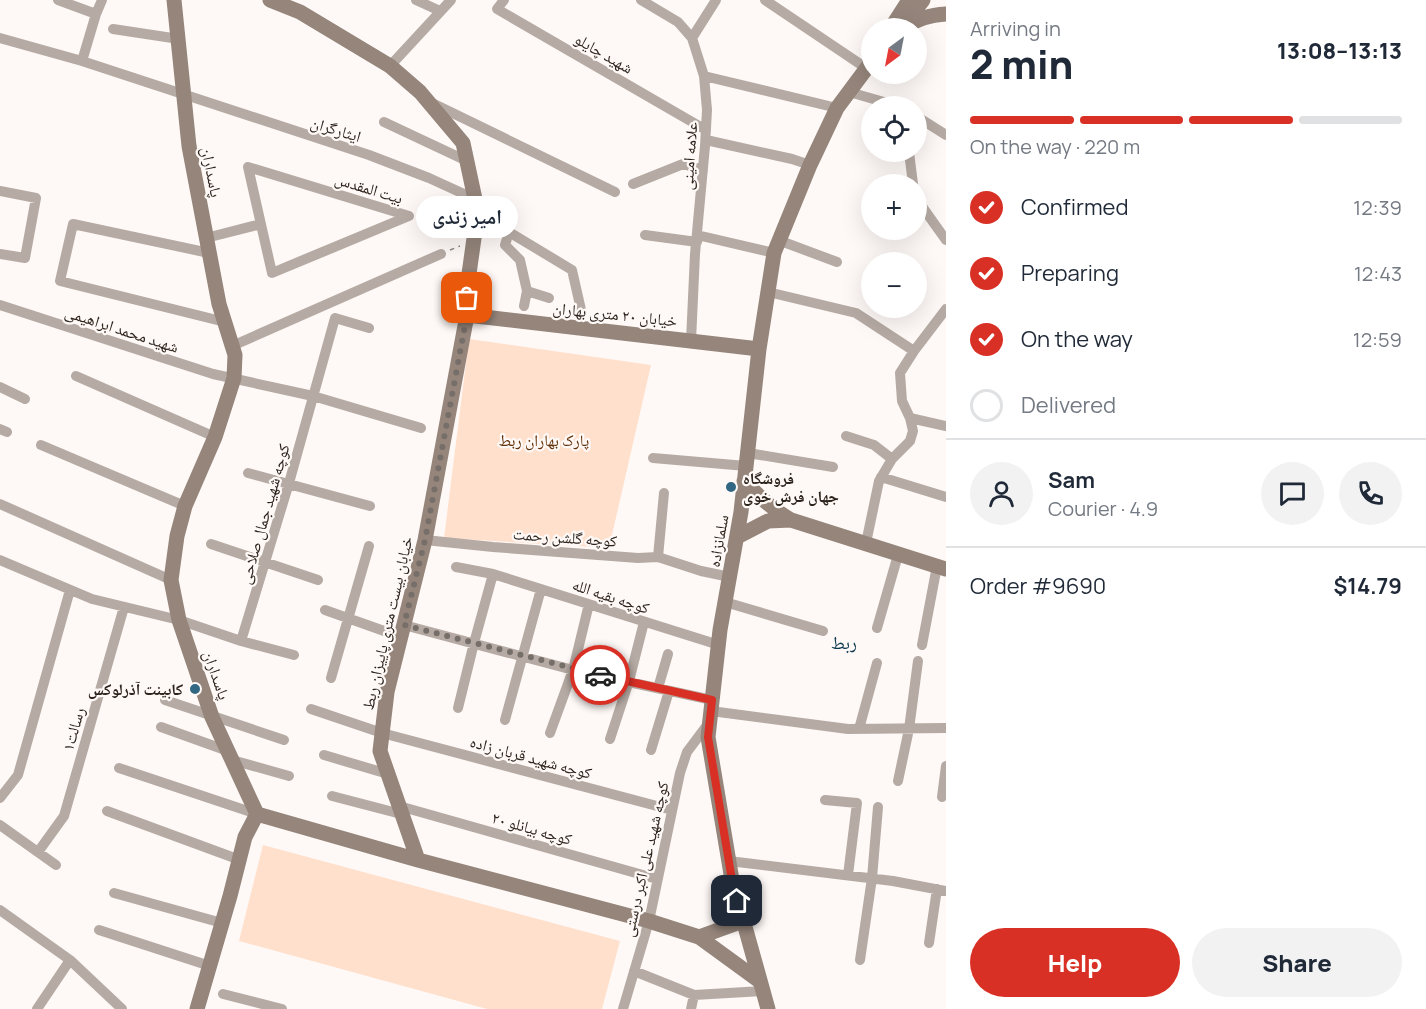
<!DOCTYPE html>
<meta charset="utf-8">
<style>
body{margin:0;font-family:Manrope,"Noto Naskh Arabic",sans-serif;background:#f2f2f3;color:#1f2937;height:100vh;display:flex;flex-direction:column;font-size:22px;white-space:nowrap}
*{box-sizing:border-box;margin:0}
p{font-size:20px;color:#747a83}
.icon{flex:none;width:33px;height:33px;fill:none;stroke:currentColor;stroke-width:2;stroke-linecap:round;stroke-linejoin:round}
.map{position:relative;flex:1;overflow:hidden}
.details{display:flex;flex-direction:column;background:#fff;width:480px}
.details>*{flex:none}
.needle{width:39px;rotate:212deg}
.tools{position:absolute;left:861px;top:18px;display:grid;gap:12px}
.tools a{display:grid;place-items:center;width:66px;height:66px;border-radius:50%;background:#fff;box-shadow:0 6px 24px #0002;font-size:30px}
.pin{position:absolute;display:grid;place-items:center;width:51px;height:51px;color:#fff;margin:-26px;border-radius:12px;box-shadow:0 3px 9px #0006}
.courier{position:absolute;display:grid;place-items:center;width:60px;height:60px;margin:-30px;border:4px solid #d93025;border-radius:50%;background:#fff;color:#222;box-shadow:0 2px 8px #0007}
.bubble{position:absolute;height:42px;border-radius:21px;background:#fff;box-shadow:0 6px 24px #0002;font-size:20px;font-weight:800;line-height:42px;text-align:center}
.overview em{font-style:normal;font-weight:800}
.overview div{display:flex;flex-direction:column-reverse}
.overview{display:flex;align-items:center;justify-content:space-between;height:102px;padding:0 24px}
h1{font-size:39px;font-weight:800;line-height:45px}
.bar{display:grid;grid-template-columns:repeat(4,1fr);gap:9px 6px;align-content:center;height:72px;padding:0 24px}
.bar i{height:8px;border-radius:4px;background:#e0e1e3}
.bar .on{background:#d93025}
.bar p{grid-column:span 4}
.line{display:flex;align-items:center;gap:15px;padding:0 24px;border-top:2px solid #e0e1e3}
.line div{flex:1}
.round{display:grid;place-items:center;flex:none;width:63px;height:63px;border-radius:32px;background:#f2f2f3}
ol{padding:0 24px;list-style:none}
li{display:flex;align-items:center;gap:18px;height:66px}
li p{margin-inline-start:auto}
li .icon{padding:6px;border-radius:50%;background:#d93025;color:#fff;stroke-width:4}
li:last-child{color:#747a83}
li i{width:33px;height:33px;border:3px solid #e0e1e3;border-radius:50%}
.cta{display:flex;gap:12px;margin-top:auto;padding:12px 24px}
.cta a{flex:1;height:69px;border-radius:36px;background:#d93025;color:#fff;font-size:24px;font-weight:800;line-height:69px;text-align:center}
.cta a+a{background:#f2f2f3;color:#1f2937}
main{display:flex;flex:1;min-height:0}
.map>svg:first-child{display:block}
.green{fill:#ffe0cd}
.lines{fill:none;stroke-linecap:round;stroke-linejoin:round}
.path{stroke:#8f8883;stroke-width:1.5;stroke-dasharray:4.5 4.5;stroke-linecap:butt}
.street{stroke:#b6aba4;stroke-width:10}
.secondary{stroke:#95857b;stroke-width:15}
.done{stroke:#766e69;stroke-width:6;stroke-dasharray:0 10.8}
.route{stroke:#d93025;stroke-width:8}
.poi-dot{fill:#316782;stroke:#fef9f6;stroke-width:2}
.labels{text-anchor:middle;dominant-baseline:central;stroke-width:4.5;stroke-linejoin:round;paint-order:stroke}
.street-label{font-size:16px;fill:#2d231d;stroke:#fef9f6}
.park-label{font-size:16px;fill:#64320a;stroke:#fef9f6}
.poi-label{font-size:16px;font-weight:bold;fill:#2d231d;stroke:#fef9f6;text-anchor:start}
.neighbourhood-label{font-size:18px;fill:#0c394e;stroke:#fef9f6}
</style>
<main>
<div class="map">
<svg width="946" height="1009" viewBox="0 0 946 1009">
<rect width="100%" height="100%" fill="#fef9f6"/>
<path class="green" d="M469,339l182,26 -42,183 -165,-10z
M263,845l357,96 -18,68h-115l-248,-68z"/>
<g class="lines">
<path class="path" d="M450,250l10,-4"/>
<path class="street" d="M58,0l38,14 6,-14
M416,0l24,11
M504,0l-7,9 209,121
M641,0l37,22 14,16 12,38 3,34 -2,36 -10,108 -4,87
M765,0l101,68
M113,29l66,10
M0,38l82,23 14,-47
M692,38l24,-38
M82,61l287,94 60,23 46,21
M390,66l61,-66
M704,76l133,32
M849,92l49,14
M432,103l183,89
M916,116l30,19
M384,122l83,39
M706,140l86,19 18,6
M909,152l4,32
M248,167l161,49 -137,57z
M633,184l50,-20 20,6
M0,191l36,7 -11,60 -25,-4
M916,198l30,42
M477,217l32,15 -4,13 15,15 7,31 -3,15
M509,232l63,38 10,44
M645,235l52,7
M697,235l77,18
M206,238l55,-14
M778,240l59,22
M209,253l-136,-29 -13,57 165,41
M527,291l22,7
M768,292l88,21 58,38 32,-42
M0,305l213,69 100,22 108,32
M232,346l209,-92
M914,351l-14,22 2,28 8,17 36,8
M76,376l139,61
M0,387l25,12
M0,429l7,3
M846,436l28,9 18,14
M41,445l144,61
M748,453l85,14
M653,458l93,8
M248,473l122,33
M881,477l65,20
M0,504l171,76
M425,540l68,7 145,11 20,-1 43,14 29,6
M866,543l13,-62 13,-22 18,-18 3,-10 -3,-13
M211,544l107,36
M658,557l6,-64
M0,560l92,39 87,21 62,21 53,14
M456,567l37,7 226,71
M725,602l98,29
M325,610l76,27
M404,625l169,45 139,30
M877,628l21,-73
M241,641l48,-158 46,-165 34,10
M922,645l15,-79
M331,678l38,-132
M658,688l10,-34
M165,700l119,40
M458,708l16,-65 19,-69
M311,709l71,24 290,77
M711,711l137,18 98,-1
M505,720l36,-131
M161,727l67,24
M859,729l18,-66
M550,733l23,-63 16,-66
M610,739l19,-58 15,-59
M651,750l18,-59
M324,755l64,19
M232,760l57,16
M119,768l138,46
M898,781l11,-52 9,-68
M332,796l69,18
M942,797l4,-31
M0,798l18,-23 52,-185
M825,800l32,3 -9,72
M399,806l258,73
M107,811l133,49
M0,825l56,40
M38,852l26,-36 60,-209
M729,861l164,20 53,10
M114,893l108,30
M0,910l70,50
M99,930l111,36
M929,943l8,-54
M860,960l12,-82 6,-71
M634,971l60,24 69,-4
M223,994l59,15
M37,1009l33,-49 52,49
M623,1009l26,-88 31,-148 7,-21 21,-28
M691,1009l3,-14"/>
<path class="secondary" d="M174,0l15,146 30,158 16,51 -1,23 -19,59 -30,69 -8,30 -6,44 8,40 33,97 45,97
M270,0l30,12 90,54 30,26 43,51 12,56 2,18 -9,64 -1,34 -42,225 -38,152 -7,59 38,109 231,61 50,16 59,43
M904,24l19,-24
M891,28l18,-28
M903,28c15,-9 26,-13 43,-14
M467,315l292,34
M744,481c15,16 28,28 47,39l155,49
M737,537l31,-16 23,-1
M257,814l161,46
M699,937l44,-16
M197,1009l33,-113 15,-59 12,-23
M768,1009l-36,-129 -24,-143 12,-107 21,-118 18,-163 15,-96 36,-88 27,-57 35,-47"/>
</g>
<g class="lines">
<path class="done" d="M467,298v17l-42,225 -21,85 196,50"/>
<path class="route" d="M600,675l112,25 -4,37 24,143 5,21"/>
</g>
<g class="poi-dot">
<circle cx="731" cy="487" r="6"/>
<circle cx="195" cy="689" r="6"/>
</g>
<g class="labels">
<g class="street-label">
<text transform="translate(604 53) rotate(30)">شهید چایلو</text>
<text transform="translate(336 129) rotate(17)">ایثارگران</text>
<text transform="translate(689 156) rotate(-86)">علامه امینی</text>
<text transform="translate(212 172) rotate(79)">پاسداران</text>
<text transform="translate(369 188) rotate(17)">بیت المقدس</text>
<text transform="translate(615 314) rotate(6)">خیابان ۲۰ متری بهاران</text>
<text transform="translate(122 329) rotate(18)">شهید محمد ابراهیمی</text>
<text transform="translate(264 514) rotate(-74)">کوچه شهید جمال صلاحی</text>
<text transform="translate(565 537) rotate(4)">کوچه گلشن رحمت</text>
<text transform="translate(718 541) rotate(-80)">سلمانزاده</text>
<text transform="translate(611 596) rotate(18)">کوچه بقیه الله</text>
<text transform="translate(387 623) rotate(-77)">خیابان بیست متری پاییزان ربط</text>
<text transform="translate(217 675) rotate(71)">پاسداران</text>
<text transform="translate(73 729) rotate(-74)">رسالت۱</text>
<text transform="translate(531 757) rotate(15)">کوچه شهید قربان زاده</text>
<text transform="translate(532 828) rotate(16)">کوچه بیانلو ۲۰</text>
<text transform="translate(645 859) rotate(-77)">کوچه شهید علی اکبر درستی</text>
</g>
<g class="park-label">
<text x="544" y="440">پارک بهاران ربط</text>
</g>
<g class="poi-label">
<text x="743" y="478">فروشگاه<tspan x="743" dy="18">جهان فرش خوی</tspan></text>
<text x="183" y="689" text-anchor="end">کابینت آذرلوکس</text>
</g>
<g class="neighbourhood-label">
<text x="844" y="642">ربط</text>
</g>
</g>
</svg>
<div class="tools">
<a><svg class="needle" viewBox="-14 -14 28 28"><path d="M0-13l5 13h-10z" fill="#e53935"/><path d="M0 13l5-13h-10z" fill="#747a83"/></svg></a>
<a><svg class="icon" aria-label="locate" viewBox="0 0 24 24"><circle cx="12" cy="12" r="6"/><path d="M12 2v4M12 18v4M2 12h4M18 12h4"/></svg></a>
<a>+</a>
<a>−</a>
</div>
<div class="pin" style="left:467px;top:298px;background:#ea580c"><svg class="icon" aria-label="bag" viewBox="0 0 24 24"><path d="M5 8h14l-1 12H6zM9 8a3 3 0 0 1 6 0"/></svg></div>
<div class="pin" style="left:737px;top:901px;background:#1f2937"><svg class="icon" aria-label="home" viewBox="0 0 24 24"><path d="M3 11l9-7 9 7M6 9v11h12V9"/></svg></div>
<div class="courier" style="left:600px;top:675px"><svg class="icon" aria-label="car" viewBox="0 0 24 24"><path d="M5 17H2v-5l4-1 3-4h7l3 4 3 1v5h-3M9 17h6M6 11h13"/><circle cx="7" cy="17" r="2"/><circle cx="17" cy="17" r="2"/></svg></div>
<div class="bubble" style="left:416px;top:196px;width:102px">امیر زندی</div>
</div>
<section class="details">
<div class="overview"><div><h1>2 min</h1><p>Arriving in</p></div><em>13:08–13:13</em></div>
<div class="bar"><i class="on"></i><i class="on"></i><i class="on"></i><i></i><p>On the way · 220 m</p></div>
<ol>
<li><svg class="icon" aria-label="check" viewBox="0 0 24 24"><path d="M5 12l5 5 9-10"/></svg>Confirmed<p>12:39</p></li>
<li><svg class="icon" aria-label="check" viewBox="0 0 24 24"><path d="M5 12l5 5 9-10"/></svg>Preparing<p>12:43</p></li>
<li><svg class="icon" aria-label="check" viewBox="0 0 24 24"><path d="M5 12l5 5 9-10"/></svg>On the way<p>12:59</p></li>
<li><i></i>Delivered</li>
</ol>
<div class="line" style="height:108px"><a class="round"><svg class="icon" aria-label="person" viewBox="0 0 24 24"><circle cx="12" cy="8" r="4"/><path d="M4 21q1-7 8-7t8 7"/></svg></a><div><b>Sam</b><p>Courier · 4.9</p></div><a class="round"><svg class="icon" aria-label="chat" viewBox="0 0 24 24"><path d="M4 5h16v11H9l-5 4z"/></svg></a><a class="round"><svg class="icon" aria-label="phone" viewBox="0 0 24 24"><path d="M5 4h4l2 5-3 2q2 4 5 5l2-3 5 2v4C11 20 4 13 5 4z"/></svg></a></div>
<div class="line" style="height:78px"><div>Order #9690</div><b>$14.79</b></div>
<div class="cta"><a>Help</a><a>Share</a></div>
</section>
</main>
